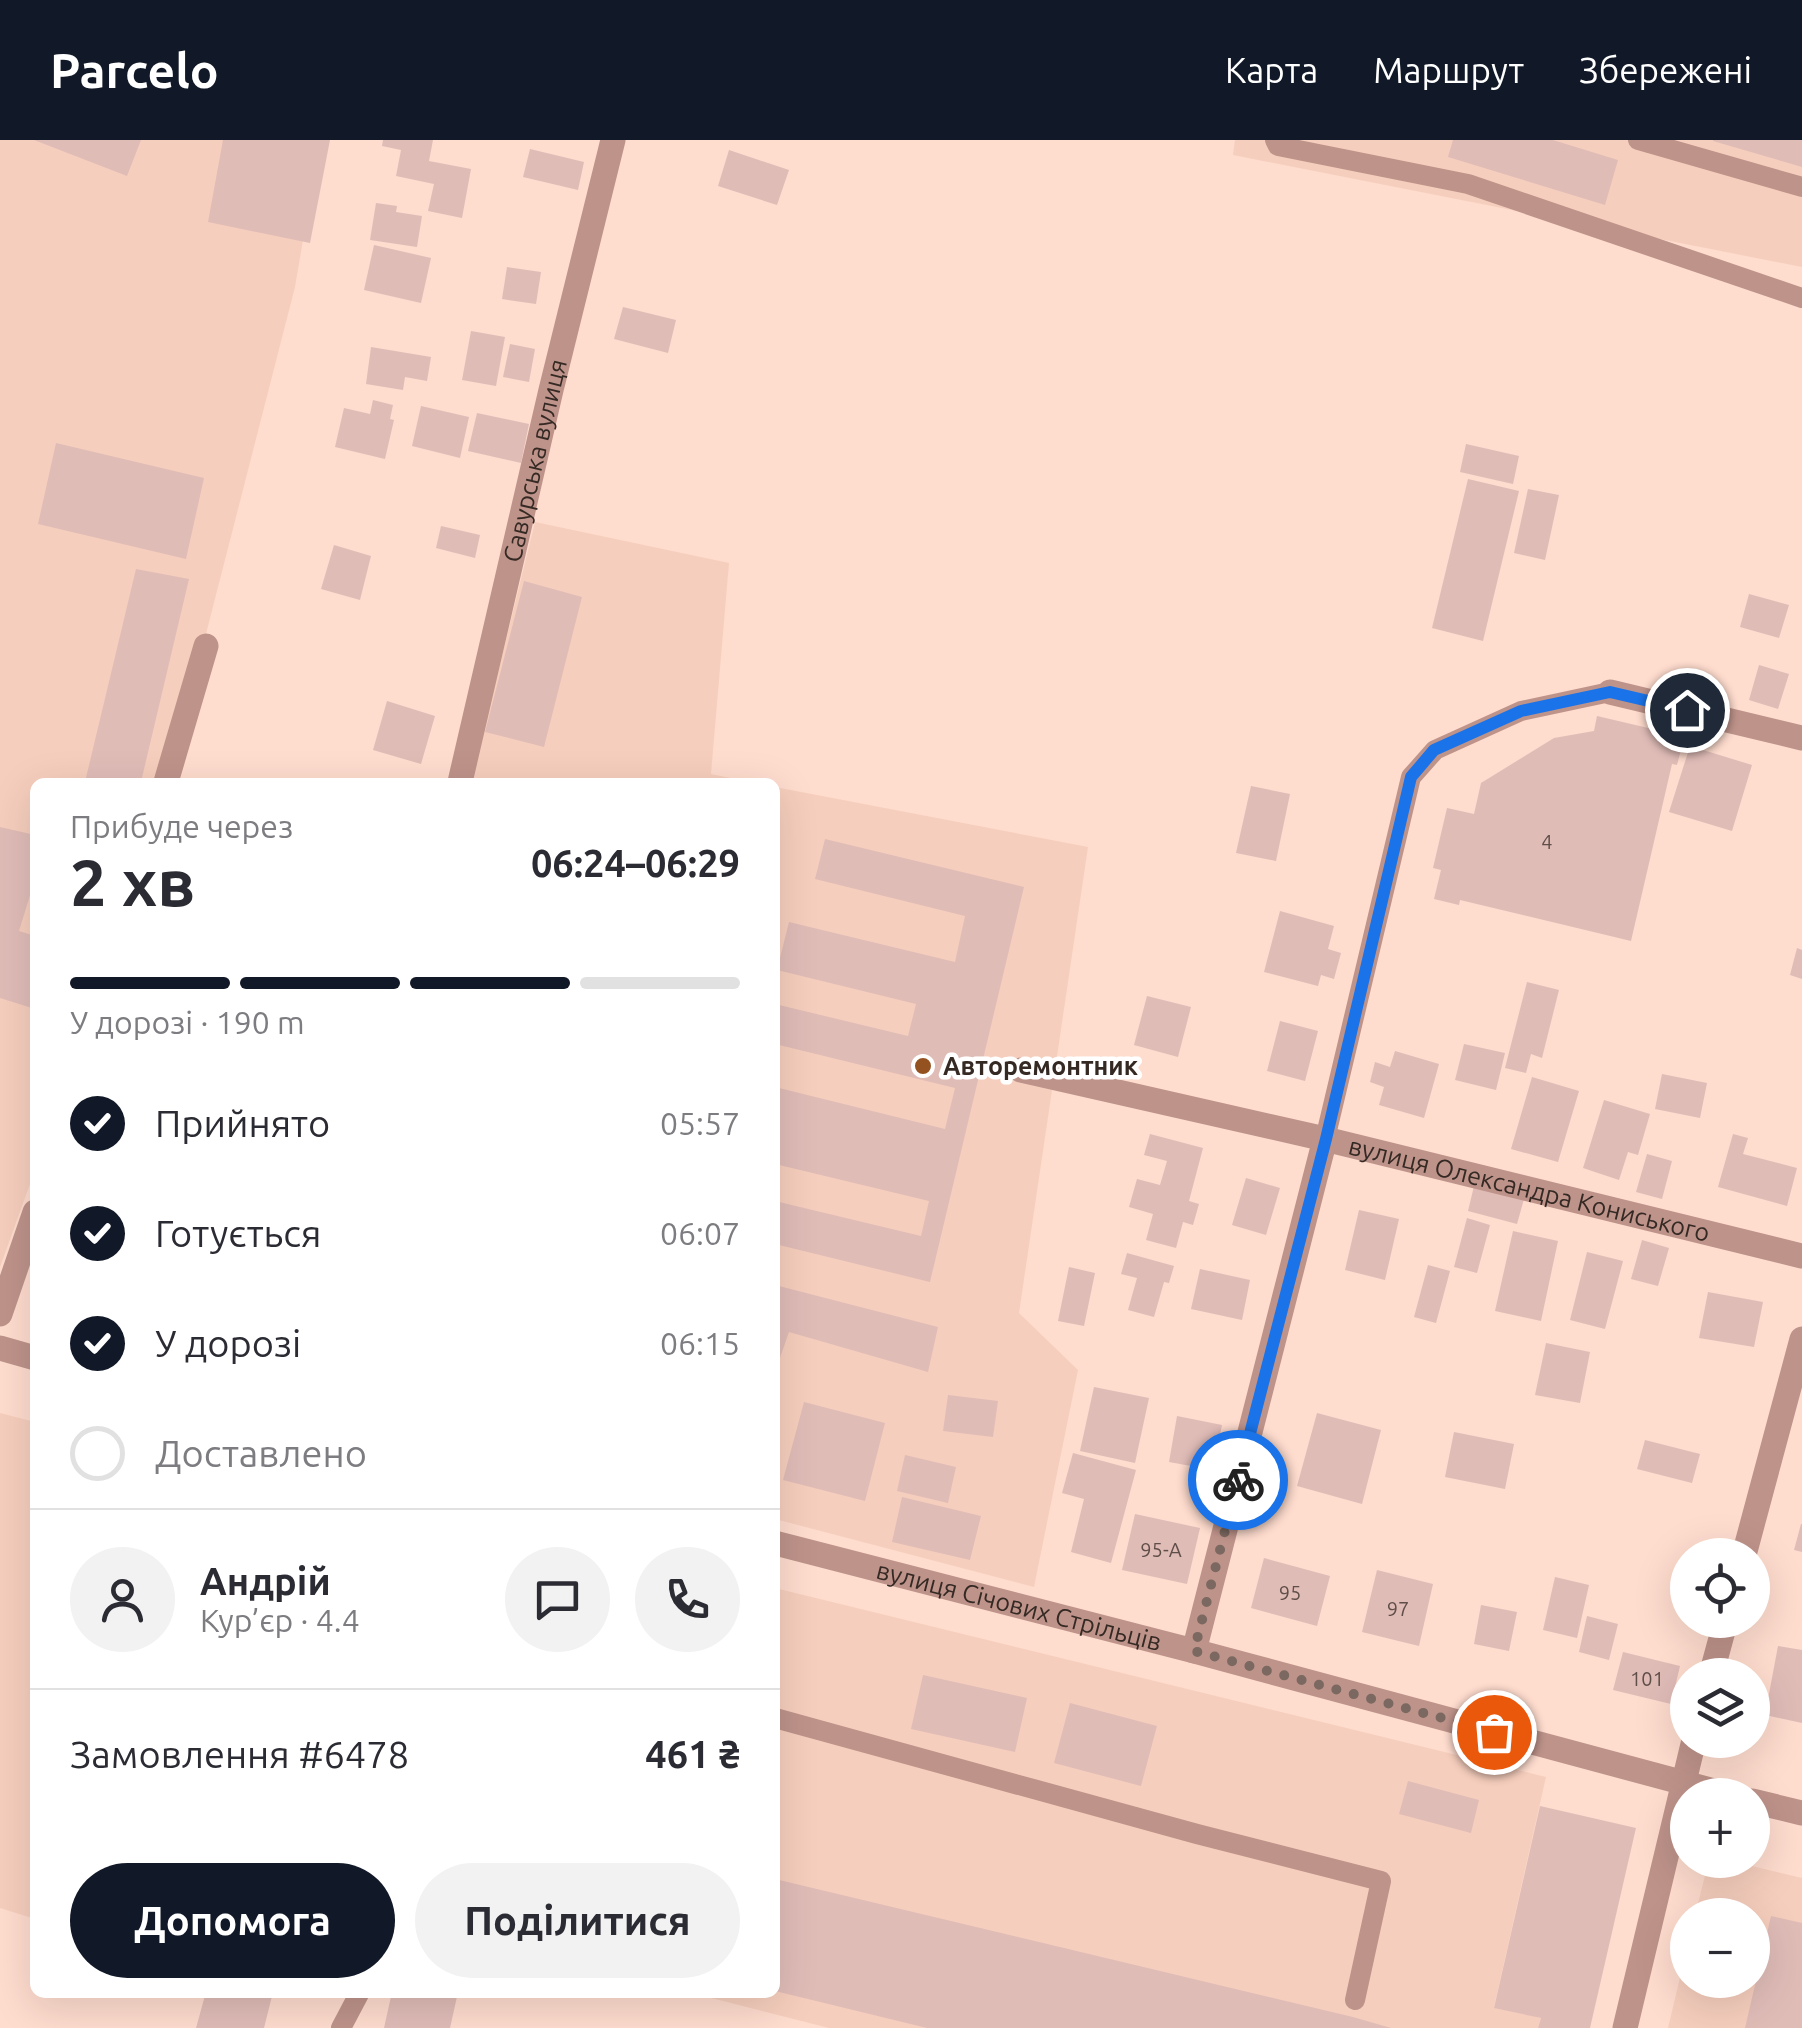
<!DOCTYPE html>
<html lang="uk">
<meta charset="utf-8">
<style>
body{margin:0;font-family:Ubuntu,sans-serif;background:#f2f2f3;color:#2b2b33;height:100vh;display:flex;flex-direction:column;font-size:38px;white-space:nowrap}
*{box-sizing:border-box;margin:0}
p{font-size:32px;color:#7c7c81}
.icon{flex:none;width:55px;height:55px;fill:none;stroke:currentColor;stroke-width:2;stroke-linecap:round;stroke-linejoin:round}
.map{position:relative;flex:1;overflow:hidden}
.drawer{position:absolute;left:30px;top:638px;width:750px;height:1220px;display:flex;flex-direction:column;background:#fff;border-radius:15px;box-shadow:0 10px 40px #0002}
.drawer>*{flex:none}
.tools{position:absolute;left:1670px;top:1398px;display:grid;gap:20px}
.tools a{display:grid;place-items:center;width:100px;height:100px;border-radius:50%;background:#fff;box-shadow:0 10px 40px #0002;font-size:50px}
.pin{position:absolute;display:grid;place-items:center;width:85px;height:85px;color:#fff;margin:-42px;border:5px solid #fff;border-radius:50%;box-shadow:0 2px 10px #0007}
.courier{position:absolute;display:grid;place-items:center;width:100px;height:100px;margin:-50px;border:8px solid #1a73e8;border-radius:50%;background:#fff;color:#222;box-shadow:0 2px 12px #0007}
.summary em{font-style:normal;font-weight:700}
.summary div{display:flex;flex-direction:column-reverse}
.summary{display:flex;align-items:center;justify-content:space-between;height:170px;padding:0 40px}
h1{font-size:65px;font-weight:700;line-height:75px}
.bar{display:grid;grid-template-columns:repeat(4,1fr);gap:15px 10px;align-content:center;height:120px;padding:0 40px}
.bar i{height:12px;border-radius:8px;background:#e1e1e2}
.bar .current{background:#111827}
.bar p{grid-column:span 4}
.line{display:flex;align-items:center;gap:25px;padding:0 40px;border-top:2px solid #e1e1e2}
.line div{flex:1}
.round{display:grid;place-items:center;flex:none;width:105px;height:105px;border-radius:52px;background:#f2f2f3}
ol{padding:0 40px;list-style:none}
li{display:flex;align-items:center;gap:30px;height:110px}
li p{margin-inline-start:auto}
li .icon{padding:10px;border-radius:50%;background:#111827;color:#fff;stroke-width:4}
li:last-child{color:#7c7c81}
li i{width:55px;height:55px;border:5px solid #e1e1e2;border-radius:50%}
.button{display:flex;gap:20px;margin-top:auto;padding:20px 40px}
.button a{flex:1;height:115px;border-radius:60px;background:#111827;color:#fff;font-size:40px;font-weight:700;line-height:115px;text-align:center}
.button a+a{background:#f2f2f3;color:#2b2b33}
header{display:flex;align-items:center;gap:60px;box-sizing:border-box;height:140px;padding:0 50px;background:#111827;color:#fff}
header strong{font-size:48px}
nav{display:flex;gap:55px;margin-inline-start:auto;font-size:35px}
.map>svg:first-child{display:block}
.built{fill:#f6cebd}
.building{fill:#e0bcb7}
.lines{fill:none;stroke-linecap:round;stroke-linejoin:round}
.service{stroke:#be938a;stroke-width:20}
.minor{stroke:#be938a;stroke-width:25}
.tertiary{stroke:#be938a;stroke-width:25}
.done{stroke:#7b6860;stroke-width:10;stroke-dasharray:0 18}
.route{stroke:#1a73e8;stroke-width:12}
.poi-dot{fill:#945220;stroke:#fff;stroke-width:4}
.labels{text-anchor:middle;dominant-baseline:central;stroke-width:9;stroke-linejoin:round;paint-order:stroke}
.number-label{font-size:20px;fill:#604e49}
.street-label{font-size:25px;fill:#352924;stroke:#fff}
.poi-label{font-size:25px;font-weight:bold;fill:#352924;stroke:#fff;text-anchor:start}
</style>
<header>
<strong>Parcelo</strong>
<nav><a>Карта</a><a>Маршрут</a><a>Збережені</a></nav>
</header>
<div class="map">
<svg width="1802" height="1888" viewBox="0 0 1802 1888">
<rect width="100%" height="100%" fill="#fedcce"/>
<path class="built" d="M0,0h320l-25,147 -127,495h-133v388l-35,97z
M1235,0h567v127l-569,-112z
M535,382l194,41 -18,211 39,8h-279z
M775,647l313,60 -69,466 59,57 -44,217 -259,-68z
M0,1273l35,9v497l-35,-11z
M775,1448l771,189 -52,230 47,11 -3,10h-709l-137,-35 83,-1z
M1709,1720h18l75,18v150h-134l19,-80 1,32h64v-65h-57z"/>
<path class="building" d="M34,0h107l-14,36z
M223,0h107l-20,103 -102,-21z
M383,0h50l-4,21 42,8 -9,49 -34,-7 6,-27 -38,-8 5,-26 -19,-4z
M1453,0h100l65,20 -13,45 -157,-48z
M1713,0h89v27l-89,-26z
M530,9l54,13 -6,28 -55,-13z
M729,10l60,20 -12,35 -59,-19z
M376,63l21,3 -1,6 26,4 -5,31 -47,-7z
M374,105l57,13 -10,45 -57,-13z
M507,127l34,5 -5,32 -34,-5z
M623,167l53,13 -8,33 -54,-14z
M471,191l34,6 -9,49 -34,-6z
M510,204l25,5 -6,33 -26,-5z
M371,207l60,10 -4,24 -22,-4 -2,13 -37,-6z
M373,260l20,5 -3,14 4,1 -9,39 -50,-12 9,-39 26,6z
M421,266l48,11 -9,41 -48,-12z
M477,273l52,11 -8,39 -53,-12z
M56,303l148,35 -18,81 -148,-35z
M1466,304l53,12 -6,28 -53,-12z
M1468,339l51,12 -36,150 -51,-13z
M1528,349l31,6 -14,65 -31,-7z
M441,386l39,9 -5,23 -39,-10z
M334,405l37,11 -11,44 -39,-11z
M136,429l53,10 -48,203h-56z
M524,441l58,16 -38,150 -59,-15z
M1749,454l40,11 -10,33 -39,-11z
M1759,525l30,9 -11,35 -29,-9z
M387,561l48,15 -14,48 -48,-14z
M1597,576l81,19 -2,10 6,1 -5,19 -5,-1 -41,177 -171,-41 -1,5 -25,-6 7,-29 -8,-2 14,-60 27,6 7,-31 73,-45 40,-7z
M1690,606l62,19 -20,66 -63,-19z
M1251,646l39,8 -14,67 -40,-8z
M0,687l35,8v44l-16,52 16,5v73l-35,-11z
M825,699l199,48 -94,395 -155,-38v-43l146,35 8,-35 -154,-37v-77l170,42 10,-41 -180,-44v-40l133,32 8,-32 -139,-34 12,-48 166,40 10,-46 -150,-37z
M1280,771l54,15 -6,23 13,4 -7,26 -13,-4 -3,11 -54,-14z
M1797,808l5,2v29l-12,-4z
M1527,842l32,8 -17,68 -11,-4 -5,19 -21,-5z
M1147,856l44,11 -13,50 -44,-12z
M1280,881l38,10 -13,50 -38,-10z
M1464,904l41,9 -9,37 -41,-10z
M1395,911l44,13 -15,54 -45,-13 5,-18 -14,-5 5,-20 15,5z
M1662,934l45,9 -7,35 -45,-9z
M1532,937l47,14 -21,71 -47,-13z
M1604,960l46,14 -12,41 -10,-3 -9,28 -36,-12z
M1150,994l53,14 -14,53 10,3 -6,21 -10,-3 -7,26 -30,-8 7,-26 -24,-7 8,-28 23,6 7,-24 -23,-6z
M1733,994l15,4 -5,16 54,14 -10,38 -69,-19z
M1647,1014l25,7 -10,38 -26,-7z
M1246,1038l34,10 -14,47 -34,-10z
M1474,1046l50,13 -7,25 -49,-13z
M1359,1070l40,9 -14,61 -40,-10z
M1467,1078l23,7 -13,48 -23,-6z
M1513,1091l45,10 -17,80 -46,-10z
M1642,1100l27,8 -11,38 -27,-7z
M1587,1112l36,9 -18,68 -35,-9z
M1127,1113l47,13 -5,17 -5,-1 -10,35 -26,-7 9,-32 -16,-4z
M1428,1125l22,6 -14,52 -22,-6z
M1069,1127l26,6 -11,53 -26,-5z
M1200,1129l50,11 -8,40 -51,-11z
M775,1145l163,42 -10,45 -139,-40 -14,40z
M1708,1152l55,10 -9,45 -55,-9z
M1546,1203l44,9 -10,51 -45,-8z
M1094,1247l55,11 -14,65 -55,-12z
M948,1255l50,6 -5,36 -50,-6z
M804,1262l81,21 -20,78 -82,-21z
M1317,1273l64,17 -19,74 -65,-18z
M1177,1276l45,9 -9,45 -44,-8z
M1454,1292l60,12 -9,45 -60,-12z
M1645,1300l55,14 -8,29 -55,-14z
M1073,1313l63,17 -25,93 -40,-11 13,-53 -22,-6z
M905,1315l51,12 -8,36 -51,-12z
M902,1357l79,19 -11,44 -78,-18z
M1135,1374l65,14 -13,56 -65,-14z
M1801,1384h1v28l-8,-2z
M1264,1418l66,18 -13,50 -66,-18z
M1377,1430l56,14 -14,62 -57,-14z
M1555,1437l34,8 -12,53 -34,-8z
M1481,1465l36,7 -8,39 -35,-7z
M1587,1476l31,8 -9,36 -30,-8z
M1778,1506l24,4v73l-37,-8z
M1623,1512l57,14 -9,38 -58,-14z
M923,1535l104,23 -12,54 -104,-23z
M1070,1563l87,23 -16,60 -87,-23z
M1408,1641l71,19 -8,33 -72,-19z
M1540,1666l96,22 -46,200h-52l3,-10 -47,-10z
M775,1739l578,138 38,11h-464l-152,-37z
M1771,1776l31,7v105h-57z
M206,1852h67l-9,36h-68z
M392,1852h66l-8,36h-66z"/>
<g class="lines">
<path class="service" d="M1275,0l3,6 190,38 334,114
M1638,0l164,47
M1325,999l86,-362 24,-27 86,-39 89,-19
M775,1578l422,116 184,47 -26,119
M341,1888l19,-36"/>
<g class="minor">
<path d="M1610,552l192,46"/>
<path d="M166,642l40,-136"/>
<path id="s1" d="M460,642l91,-392 62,-250"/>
<path id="s2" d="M1021,930l304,69 477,117"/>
<path d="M0,1174l35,-102"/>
<path d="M1744,1415l58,-216"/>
<path d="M1194,1511l131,-512"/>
<path d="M1711,1535l15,-55"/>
<path d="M1625,1888l69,-288"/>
</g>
<g class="tertiary">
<path d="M0,1208l35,10"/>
<path id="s3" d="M775,1403l419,108 535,144"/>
<path d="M1752,1661l50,12"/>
</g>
</g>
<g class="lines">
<path class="done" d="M1238,1340l-44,171 300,81"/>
<path class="route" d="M1238,1340l88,-341 85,-362 23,-27 87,-39 89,-19 77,18"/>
</g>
<circle class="poi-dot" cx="923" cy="926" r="10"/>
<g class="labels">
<g class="number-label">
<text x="1547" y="701">4</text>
<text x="1161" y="1409">95-А</text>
<text x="1290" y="1452">95</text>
<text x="1398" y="1468">97</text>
<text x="1647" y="1538">101</text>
</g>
<g class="street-label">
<text stroke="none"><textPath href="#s1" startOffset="330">Савурська вулиця</textPath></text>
<text stroke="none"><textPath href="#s2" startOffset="522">вулиця Олександра Кониського</textPath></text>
<text stroke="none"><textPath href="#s3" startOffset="252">вулиця Січових Стрільців</textPath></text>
</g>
<g class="poi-label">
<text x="943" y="926">Авторемонтник</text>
</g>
</g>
</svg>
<div class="tools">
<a><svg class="icon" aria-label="locate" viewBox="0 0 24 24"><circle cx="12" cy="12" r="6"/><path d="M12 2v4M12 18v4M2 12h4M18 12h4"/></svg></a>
<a><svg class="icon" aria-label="layers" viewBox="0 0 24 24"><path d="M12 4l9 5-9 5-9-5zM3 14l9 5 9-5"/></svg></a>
<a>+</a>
<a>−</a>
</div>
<div class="pin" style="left:1494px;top:1592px;background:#ea580c"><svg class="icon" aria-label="bag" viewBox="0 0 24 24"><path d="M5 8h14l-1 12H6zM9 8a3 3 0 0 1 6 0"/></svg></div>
<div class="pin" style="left:1687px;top:570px;background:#1f2937"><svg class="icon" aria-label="home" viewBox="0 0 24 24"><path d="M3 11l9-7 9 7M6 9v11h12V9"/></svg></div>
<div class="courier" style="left:1238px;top:1340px"><svg class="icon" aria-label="bike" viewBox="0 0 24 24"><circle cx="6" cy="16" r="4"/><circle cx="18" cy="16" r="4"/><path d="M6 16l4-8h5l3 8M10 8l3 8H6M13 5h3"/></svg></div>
<section class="drawer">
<div class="summary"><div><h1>2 хв</h1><p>Прибуде через</p></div><em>06:24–06:29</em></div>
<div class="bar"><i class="current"></i><i class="current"></i><i class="current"></i><i></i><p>У дорозі · 190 m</p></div>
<ol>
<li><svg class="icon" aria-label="check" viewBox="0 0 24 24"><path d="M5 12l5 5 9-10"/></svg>Прийнято<p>05:57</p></li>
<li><svg class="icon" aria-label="check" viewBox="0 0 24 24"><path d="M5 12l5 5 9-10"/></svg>Готується<p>06:07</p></li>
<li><svg class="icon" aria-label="check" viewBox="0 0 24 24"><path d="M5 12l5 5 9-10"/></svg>У дорозі<p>06:15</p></li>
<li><i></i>Доставлено</li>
</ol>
<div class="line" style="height:180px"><a class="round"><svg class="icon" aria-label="person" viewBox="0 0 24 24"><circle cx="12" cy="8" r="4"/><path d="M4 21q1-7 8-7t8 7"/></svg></a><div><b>Андрій</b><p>Кур’єр · 4.4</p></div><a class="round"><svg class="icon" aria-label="chat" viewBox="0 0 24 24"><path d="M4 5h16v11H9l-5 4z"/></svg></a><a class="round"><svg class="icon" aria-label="phone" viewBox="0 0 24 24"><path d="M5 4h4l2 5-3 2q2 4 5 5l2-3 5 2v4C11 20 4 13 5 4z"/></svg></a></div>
<div class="line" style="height:130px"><div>Замовлення #6478</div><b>461 ₴</b></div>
<div class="button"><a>Допомога</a><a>Поділитися</a></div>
</section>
</div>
